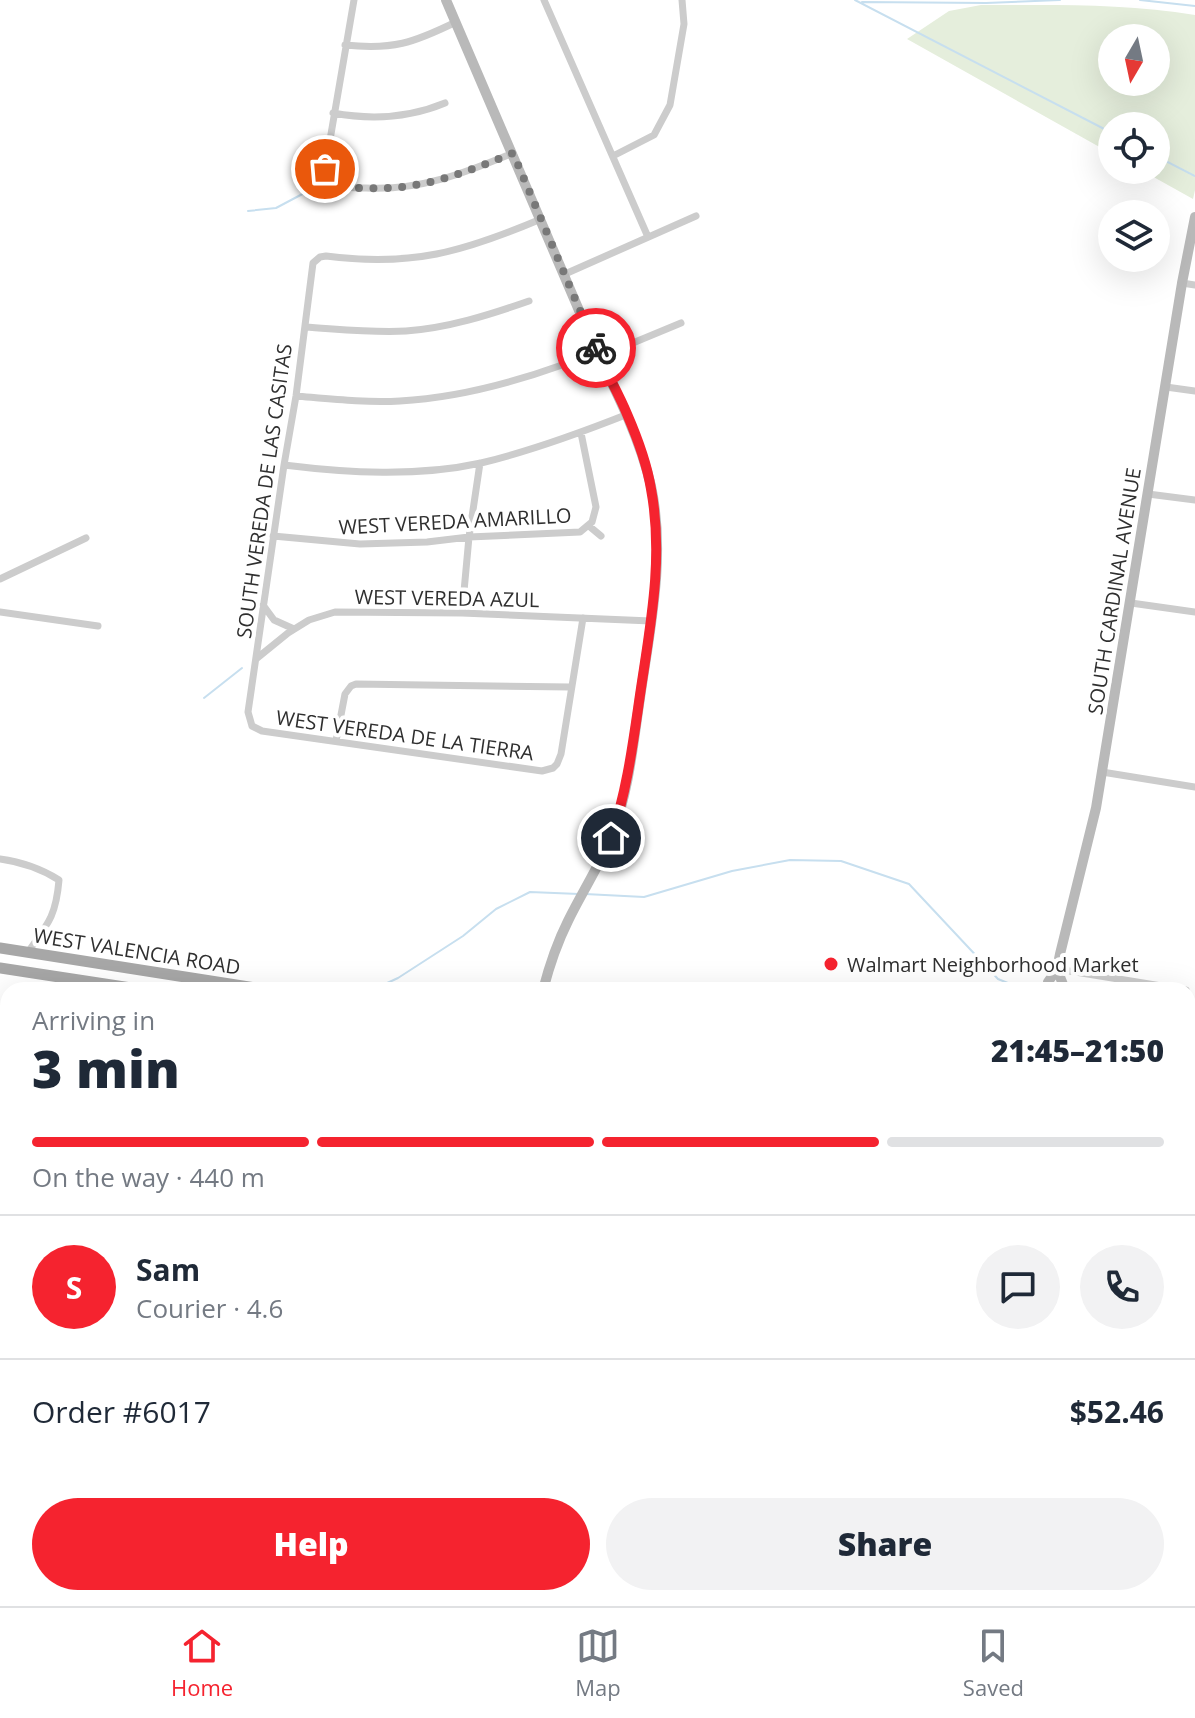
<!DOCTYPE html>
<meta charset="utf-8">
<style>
body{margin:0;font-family:"Open Sans",sans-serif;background:#f2f2f3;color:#1f2937;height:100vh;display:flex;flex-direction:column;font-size:30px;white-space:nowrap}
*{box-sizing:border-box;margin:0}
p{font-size:26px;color:#747a83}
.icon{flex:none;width:44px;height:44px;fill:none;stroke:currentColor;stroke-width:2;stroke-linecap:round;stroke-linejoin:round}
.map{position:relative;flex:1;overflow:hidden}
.drawer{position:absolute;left:0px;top:982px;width:1196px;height:624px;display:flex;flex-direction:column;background:#fff;border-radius:24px 24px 0 0;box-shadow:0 8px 32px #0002}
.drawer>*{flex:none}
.needle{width:52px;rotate:189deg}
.controls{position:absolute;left:1098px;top:24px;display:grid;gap:16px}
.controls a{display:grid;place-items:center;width:72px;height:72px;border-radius:50%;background:#fff;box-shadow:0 8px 32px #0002;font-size:40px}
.pin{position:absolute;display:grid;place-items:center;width:68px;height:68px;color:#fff;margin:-34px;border:4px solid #fff;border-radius:50%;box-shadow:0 2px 8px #0007}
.courier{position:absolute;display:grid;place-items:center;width:80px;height:80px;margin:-40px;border:6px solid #f5232f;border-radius:50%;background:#fff;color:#222;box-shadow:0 2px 10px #0007}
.overview em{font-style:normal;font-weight:800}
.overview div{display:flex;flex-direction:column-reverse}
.overview{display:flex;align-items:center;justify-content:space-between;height:136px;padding:0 32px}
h1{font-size:52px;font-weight:800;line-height:60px}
.bar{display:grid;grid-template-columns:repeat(4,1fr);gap:12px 8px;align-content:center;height:96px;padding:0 32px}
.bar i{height:10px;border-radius:6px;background:#e0e1e3}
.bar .active{background:#f5232f}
.bar p{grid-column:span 4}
.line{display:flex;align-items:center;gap:20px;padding:0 32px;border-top:2px solid #e0e1e3}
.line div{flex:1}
.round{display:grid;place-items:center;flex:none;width:84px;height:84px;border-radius:42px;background:#f2f2f3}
.action{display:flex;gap:16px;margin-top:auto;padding:16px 32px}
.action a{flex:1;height:92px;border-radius:48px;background:#f5232f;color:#fff;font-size:32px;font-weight:800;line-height:92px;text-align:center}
.action a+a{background:#f2f2f3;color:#1f2937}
.tab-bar{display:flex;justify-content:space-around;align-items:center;height:112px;border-top:2px solid #e0e1e3;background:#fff;font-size:22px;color:#747a83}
.tab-bar a{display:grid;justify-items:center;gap:4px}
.tab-bar .active{color:#f5232f}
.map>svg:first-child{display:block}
.green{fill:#e5eedc;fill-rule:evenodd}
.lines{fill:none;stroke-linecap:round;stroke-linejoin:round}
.stream{stroke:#c7dfef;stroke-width:2}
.street{stroke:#ccc;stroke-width:7}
.secondary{stroke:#b9b9b9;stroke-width:10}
.primary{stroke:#a7a7a7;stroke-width:11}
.done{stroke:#787878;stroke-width:8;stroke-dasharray:0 14.4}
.route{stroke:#f5232f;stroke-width:10}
.poi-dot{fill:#f5232f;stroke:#fff;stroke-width:3}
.labels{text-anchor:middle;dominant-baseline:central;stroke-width:8;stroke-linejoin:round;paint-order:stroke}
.street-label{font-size:20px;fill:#2f2f2f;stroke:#fff}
.poi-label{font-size:20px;fill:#2f2f2f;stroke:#fff;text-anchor:start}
</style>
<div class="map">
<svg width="1195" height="1606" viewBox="0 0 1195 1606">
<rect width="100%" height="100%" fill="#fff"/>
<path class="green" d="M981,5c72,0 143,-2 214,10v175l-2,9 -52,-29h15v-44h-44v28l-205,-115 42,-28zM1156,38v44h-44v-44z"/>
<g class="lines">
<path class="stream" d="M855,0l257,133
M1140,0l55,6
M862,2l124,1 74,-3
M1156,156l39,20
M248,211l28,-3 34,-18
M204,698l38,-30
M585,894l59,3 88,-26 58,-11 51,1 68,23 89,95 27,11
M378,990l7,-6 13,-6 65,-42 33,-27 34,-17 49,2
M1188,1015l7,2"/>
<path class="street" d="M544,0l104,237
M345,45c48,5 68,-2 111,-23
M333,113c38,7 76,5 112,-10
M613,156l41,-21 16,-30 14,-81 -2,-24
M329,180c11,8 24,8 37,8 53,3 99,-15 147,-35
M329,180l-4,-11 29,-169
M317,187l12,-7
M565,274l131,-58
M1182,283l13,2
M305,327c33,2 67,6 101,4 42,-3 83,-16 123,-30
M599,357l82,-34
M1166,387l29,4
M296,396c35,3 70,7 104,5 56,-3 109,-17 162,-36
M284,465c64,8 133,12 197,-2 50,-12 99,-30 147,-49
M1148,494l47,6
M589,526l12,10
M273,536l87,8 67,-2 42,-5 111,-5 12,-10 4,-15 -15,-74
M0,579l86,-41
M1131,603l64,9
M263,605l11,15 20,9
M0,612l98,14
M462,613l7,-76 11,-74
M256,659l32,-26 21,-13 26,-8 127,1 189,8
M252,726l-4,-14 36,-247 12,-69 17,-133 7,-6 6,-1c86,11 137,-4 215,-37
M252,726l10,5 280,40 11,-3
M336,741l9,-47 6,-8 5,-2 214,3
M553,768l4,-4 4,-10 22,-136
M1102,772l93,15
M0,859c22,3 40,9 59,21 -3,36 -11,44 -31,72
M1057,969l129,21
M1188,1490l7,1
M290,1598l50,8
M144,1606l1,-8
M532,1606l2,-8"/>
<path class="secondary" d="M446,0l153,357c21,42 41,83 52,129 15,70 -1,142 -11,212 -7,46 -11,93 -28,137 -12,30 -30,57 -44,86 -11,22 -19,46 -25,69
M1057,969l7,18 -1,3
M1047,990l1,-8 9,-13 3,-15 36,-146 86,-525 13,-66
M14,1606l1,-8
M937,1606l1,-8"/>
<path class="primary" d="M0,948l268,42
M0,968l144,22
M1188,1129l7,1
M1188,1147l7,1"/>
</g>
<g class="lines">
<path class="done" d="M325,169l4,11c11,8 24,8 37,8 53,3 99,-15 147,-35l83,195"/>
<path class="route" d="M596,348c9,23 22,44 31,66 10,23 20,50 24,75 13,69 -1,138 -11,206 -7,48 -13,96 -29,143"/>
</g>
<circle class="poi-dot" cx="831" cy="964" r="8"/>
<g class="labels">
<g class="street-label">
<text transform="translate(264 491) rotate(-82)">SOUTH VEREDA DE LAS CASITAS</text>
<text transform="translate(455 521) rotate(-3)">WEST VEREDA AMARILLO</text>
<text transform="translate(1114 591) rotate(-81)">SOUTH CARDINAL AVENUE</text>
<text transform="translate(447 598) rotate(1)">WEST VEREDA AZUL</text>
<text transform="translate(405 735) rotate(8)">WEST VEREDA DE LA TIERRA</text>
<text transform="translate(137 951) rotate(9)">WEST VALENCIA ROAD</text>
</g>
<g class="poi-label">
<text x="847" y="964">Walmart Neighborhood Market</text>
</g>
</g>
</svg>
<div class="controls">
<a><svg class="needle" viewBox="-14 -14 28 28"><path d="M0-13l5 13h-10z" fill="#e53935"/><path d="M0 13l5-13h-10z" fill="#747a83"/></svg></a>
<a><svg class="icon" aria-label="locate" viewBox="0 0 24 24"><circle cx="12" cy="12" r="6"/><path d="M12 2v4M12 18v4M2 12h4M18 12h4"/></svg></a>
<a><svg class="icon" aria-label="layers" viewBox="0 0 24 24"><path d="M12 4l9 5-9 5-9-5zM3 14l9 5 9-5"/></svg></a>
</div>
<div class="pin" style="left:325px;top:169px;background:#ea580c"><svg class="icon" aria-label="bag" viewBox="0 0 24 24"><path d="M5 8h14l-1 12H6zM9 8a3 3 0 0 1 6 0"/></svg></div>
<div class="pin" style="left:611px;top:838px;background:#1f2937"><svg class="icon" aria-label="home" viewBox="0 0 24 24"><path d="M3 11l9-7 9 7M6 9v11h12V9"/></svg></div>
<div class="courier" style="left:596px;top:348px"><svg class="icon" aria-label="bike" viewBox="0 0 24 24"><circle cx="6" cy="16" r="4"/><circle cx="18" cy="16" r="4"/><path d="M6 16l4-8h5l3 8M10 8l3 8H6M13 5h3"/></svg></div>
<section class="drawer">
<div class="overview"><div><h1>3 min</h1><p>Arriving in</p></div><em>21:45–21:50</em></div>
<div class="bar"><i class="active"></i><i class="active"></i><i class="active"></i><i></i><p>On the way · 440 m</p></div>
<div class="line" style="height:144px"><b class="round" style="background:#f5232f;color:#fff">S</b><div><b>Sam</b><p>Courier · 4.6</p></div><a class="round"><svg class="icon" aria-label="chat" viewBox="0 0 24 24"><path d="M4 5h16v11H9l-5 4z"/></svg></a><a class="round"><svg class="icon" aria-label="phone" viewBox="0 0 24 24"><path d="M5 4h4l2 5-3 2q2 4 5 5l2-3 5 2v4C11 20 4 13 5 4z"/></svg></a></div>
<div class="line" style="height:104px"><div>Order #6017</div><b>$52.46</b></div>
<div class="action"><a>Help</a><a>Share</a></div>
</section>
</div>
<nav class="tab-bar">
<a class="active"><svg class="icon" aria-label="home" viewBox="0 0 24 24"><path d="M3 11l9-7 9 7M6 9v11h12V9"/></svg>Home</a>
<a><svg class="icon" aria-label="map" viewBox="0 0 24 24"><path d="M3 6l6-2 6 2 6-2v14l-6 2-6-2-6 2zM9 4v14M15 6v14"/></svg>Map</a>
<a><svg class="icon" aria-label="saved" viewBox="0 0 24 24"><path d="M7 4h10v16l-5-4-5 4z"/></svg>Saved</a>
</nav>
